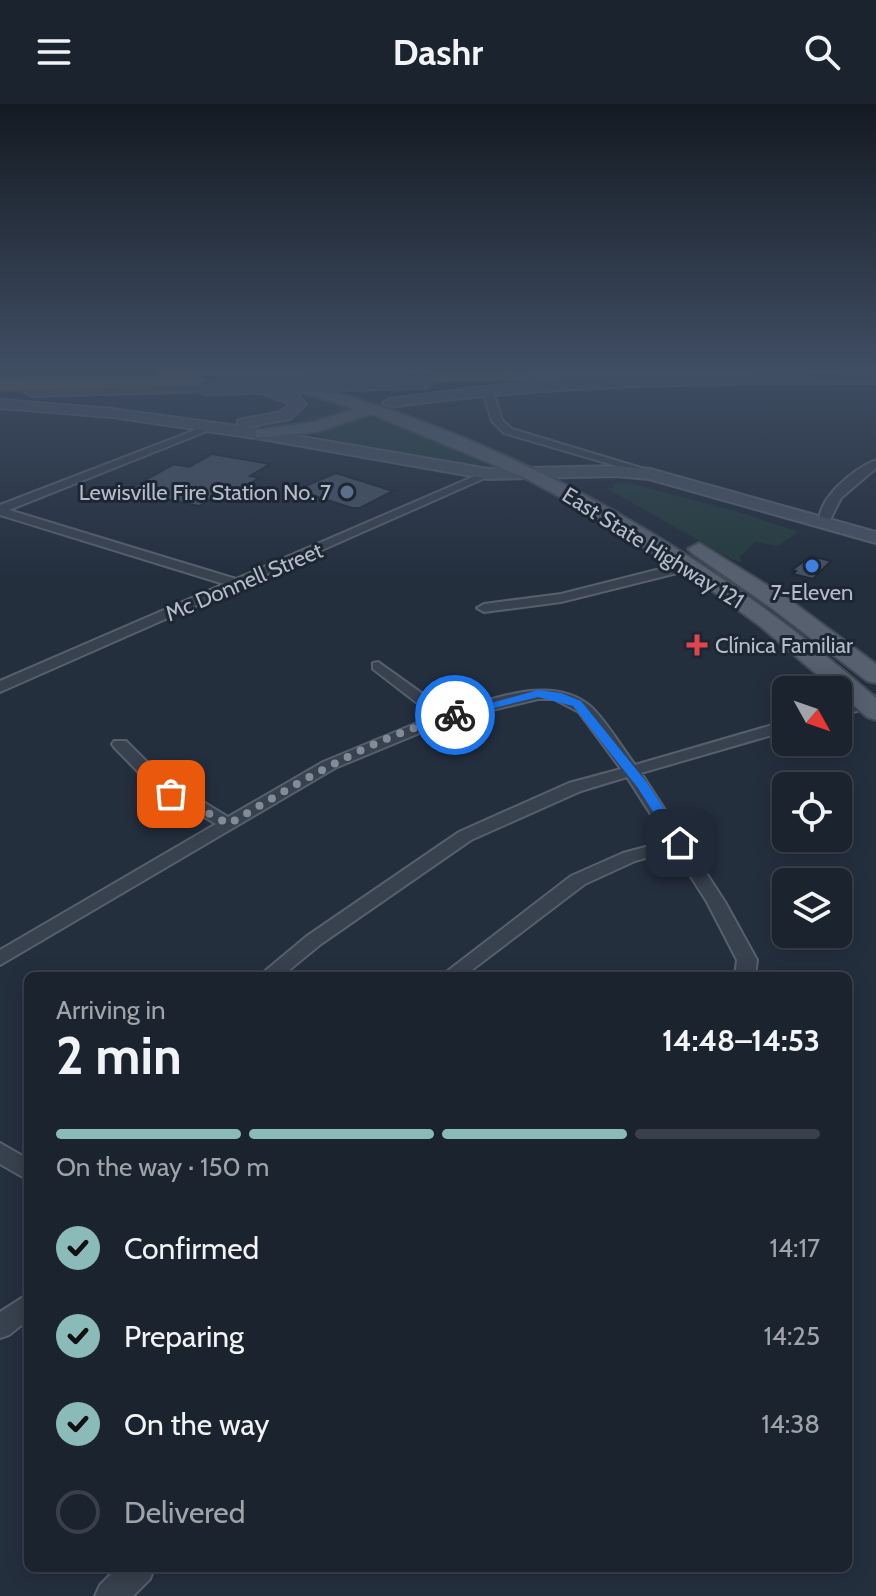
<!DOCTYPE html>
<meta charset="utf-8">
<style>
body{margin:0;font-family:Cabin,sans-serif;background:#282f3a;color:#f1f3f6;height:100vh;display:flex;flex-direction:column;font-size:30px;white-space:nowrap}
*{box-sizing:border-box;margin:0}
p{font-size:26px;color:#a0a4aa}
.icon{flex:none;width:44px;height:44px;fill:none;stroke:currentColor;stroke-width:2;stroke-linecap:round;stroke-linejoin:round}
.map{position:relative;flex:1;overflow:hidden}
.sheet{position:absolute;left:24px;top:868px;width:828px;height:600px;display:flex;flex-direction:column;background:#1b232e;border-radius:12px;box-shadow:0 4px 20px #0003,0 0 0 2px #39404a}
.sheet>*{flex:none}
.needle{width:52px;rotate:130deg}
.buttons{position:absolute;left:772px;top:572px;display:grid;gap:16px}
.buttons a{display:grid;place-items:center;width:80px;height:80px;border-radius:12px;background:#1b232e;box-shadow:0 4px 20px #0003,0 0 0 2px #39404a;font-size:40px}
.pin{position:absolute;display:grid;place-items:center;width:68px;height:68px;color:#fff;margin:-34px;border-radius:16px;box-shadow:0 4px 12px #0006}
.courier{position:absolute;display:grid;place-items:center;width:80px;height:80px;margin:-40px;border:6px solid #1a73e8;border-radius:50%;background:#fff;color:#222;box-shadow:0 2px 10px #0007}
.headline em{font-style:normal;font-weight:700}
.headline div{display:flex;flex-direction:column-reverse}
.headline{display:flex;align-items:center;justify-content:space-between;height:136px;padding:0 32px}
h1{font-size:52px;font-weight:700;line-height:60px}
.bar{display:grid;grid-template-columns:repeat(4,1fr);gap:12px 8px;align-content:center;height:96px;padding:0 32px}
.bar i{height:10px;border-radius:6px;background:#39404a}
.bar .selected{background:#8bbbb9}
.bar p{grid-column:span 4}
ol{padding:0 32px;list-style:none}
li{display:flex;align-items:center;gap:24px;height:88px}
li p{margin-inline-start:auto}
li .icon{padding:8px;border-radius:50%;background:#8bbbb9;color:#111;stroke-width:4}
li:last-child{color:#a0a4aa}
li i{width:44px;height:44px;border:4px solid #39404a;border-radius:50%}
header{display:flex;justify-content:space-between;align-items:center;height:104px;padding:0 32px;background:#1b232e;font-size:36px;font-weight:700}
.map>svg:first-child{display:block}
.green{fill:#263c3f}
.building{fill:#455162;stroke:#1f2835;stroke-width:2}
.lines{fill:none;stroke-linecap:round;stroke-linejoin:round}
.minor-casing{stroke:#565f6c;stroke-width:4}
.secondary-casing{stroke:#565f6c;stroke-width:4}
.primary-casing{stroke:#414a57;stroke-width:4}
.motorway-casing{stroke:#434c59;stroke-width:4}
.minor{fill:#38414e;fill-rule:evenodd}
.secondary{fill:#465061;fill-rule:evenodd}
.primary{fill:#56606e;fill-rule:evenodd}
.motorway{fill:#746855;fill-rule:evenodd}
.secondary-bridge-casing{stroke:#565f6c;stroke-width:17;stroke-linecap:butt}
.motorway-bridge-casing{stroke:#434c59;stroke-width:22;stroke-linecap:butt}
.secondary-bridge{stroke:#465061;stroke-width:15}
.motorway-bridge{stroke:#746855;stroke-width:20}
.route{fill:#1a73e8}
.done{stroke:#828b98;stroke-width:8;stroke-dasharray:0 14.4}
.service-dot{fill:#5c6f8a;stroke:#1d2633;stroke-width:3}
.shop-dot{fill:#3f7fe0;stroke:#1d2633;stroke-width:3}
.health-dot{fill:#e0444e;stroke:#1d2633;stroke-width:3}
.labels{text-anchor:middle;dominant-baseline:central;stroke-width:6;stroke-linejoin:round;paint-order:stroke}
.far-poi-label{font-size:22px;fill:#b4bcc9;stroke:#1d2633;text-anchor:end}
.far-street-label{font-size:22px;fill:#b4bcc9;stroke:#1d2633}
</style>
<header><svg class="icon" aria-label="menu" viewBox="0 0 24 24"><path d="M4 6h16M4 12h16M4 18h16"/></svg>Dashr<svg class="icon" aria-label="search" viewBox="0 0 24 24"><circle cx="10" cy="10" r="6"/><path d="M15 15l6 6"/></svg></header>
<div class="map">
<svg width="876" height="1492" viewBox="0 0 876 1492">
<rect width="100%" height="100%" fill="#242f3e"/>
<path class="green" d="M305,291l43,15c-43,14 -66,21 -112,16l63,-13 9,-8z
M364,311l43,12 88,38 -2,4 -7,2 -170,-35 -1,-5z
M625,378l120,32 53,18 -20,14 -23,-4 -15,15 2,5 -9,-2 -125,-71 6,-1 -2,-4z"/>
<path class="building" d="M212,350l58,10 -20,12 9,2 -28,17 -9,-2 -23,13 -73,-15 48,-27 15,3z
M336,369l57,18 -33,17h-8l-56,-18z
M811,452l20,5 -18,18 -20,-5 3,-3 -4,-1z"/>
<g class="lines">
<defs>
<path id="minor" d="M488,285l5,3 9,28 10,9 149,45 -10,2 -147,-43 -12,-12 -9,-29z
M208,321l9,2 -208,83 227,69 248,-107 10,2 -494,218v-11l224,-97 -224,-69v-10z
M876,356v8l-35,30 -14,28h-8c-3,-27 34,-57 57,-66z
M688,458l5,1v6l-132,33 -77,10 -7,-4 7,-4 77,-10z
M378,558l70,50c43,-11 102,-39 142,-6 15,13 32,42 45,59l151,-44v10l-145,42 84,129 32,58 -2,16h-20l2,-16 -30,-58 -33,-52 -39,11 -50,23 -121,92h-23l130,-100 52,-23 45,-12 -41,-64 -46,14 -110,49 -150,104 -39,32h-23l48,-40 152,-104 110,-49 52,-14 -42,-57 -25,-13h-16l-87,21 -116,48 -335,197v-15l216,-126 -66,-40 -36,-37 -2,-3 2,-3h12l36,36 66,40 95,-55 111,-46 -61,-47v-6z
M876,592v10l-38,10v-10z
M0,1039l28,16v21l-28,-16z
M28,1190v26l-19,15 -9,3v-26z
M117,1464h37l-4,11 -17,17h-38l5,-11z"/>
<path id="secondary" d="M208,261l88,28 10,11 -16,15 -45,8 243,42 128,-3 34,3 226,63v11l-227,-64 -33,-3 -128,3 -226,-40 -150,-22 -112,-9v-8l112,9 126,17v-6l42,-8 11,-8 -101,-38z
M693,271h183v8c-163,0 -325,1 -486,24l-7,-4 7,-4 120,-15z
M204,280l5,1v6l-177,5 -7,-4 7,-4z"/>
<path id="primary" d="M215,261c44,0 88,18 129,30 198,60 376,167 532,303v22l-9,-3 -107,-91 -57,-42 -120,-75 -62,-33 -150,-62 -55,18 -60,6v-8l58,-8 40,-13z
M699,439l87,54 90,67v19l-9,-2 -97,-74 -78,-54 -4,-4z"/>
<path id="motorway" d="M744,261h132v8l-481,9 -9,-5 9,-5z
M200,273l9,5 -3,4 -206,4v-12z"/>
</defs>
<use href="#minor" class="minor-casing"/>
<use href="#secondary" class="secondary-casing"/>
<use href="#primary" class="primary-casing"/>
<use href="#motorway" class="motorway-casing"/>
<use href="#minor" class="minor"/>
<use href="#secondary" class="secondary"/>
<use href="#primary" class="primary"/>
<use href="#motorway" class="motorway"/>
<defs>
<path id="secondary-bridge" d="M204,284l223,-7"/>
<path id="motorway-bridge" d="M161,262l226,-1"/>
</defs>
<use href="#secondary-bridge" class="secondary-bridge-casing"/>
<use href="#motorway-bridge" class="motorway-bridge-casing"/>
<use href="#secondary-bridge" class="secondary-bridge"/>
<use href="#motorway-bridge" class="motorway-bridge"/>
</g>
<linearGradient id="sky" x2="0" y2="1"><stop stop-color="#141a22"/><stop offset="0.56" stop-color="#3f4d63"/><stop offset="1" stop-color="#3f4d63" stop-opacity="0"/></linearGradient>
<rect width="876" height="470" fill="url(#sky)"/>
<path class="route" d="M538,586l23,3 20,8 67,83 38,59 -2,3h-9l-37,-58 -65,-82 -35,-9 -83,21 -6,-3z"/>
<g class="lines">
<path class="done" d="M171,690l58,30c72,-43 144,-87 226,-109"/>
</g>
<circle class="service-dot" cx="347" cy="388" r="8"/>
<circle class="shop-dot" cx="812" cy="462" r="8"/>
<path class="health-dot" d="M693 529h8v8h8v8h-8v8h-8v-8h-8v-8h8z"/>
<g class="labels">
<g class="far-poi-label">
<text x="331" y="388">Lewisville Fire Station No. 7</text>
<text x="812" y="488" text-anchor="middle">7-Eleven</text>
<text x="715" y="541" text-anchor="start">Clínica Familiar</text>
</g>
<g class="far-street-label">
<text transform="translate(653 444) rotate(32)">East State Highway 121</text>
<text transform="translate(244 478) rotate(-23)">Mc Donnell Street</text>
</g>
</g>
</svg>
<div class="buttons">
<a><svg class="needle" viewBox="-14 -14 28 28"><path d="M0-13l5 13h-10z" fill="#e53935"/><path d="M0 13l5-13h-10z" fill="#a0a4aa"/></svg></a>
<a><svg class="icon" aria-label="locate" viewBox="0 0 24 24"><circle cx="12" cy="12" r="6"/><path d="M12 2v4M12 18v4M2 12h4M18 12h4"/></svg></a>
<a><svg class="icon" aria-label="layers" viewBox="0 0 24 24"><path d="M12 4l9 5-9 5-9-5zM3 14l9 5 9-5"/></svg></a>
</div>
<div class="pin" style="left:171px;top:690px;background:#ea580c"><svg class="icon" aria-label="bag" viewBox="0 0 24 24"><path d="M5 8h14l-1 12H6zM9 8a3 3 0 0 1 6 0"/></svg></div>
<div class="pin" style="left:680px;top:739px;background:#1f2937"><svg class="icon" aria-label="home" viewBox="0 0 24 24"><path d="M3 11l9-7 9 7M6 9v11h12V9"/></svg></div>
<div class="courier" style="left:455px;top:611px"><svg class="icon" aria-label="bike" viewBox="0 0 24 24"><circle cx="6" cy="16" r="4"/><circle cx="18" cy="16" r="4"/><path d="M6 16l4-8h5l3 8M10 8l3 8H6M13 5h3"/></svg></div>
<section class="sheet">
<div class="headline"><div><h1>2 min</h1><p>Arriving in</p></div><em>14:48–14:53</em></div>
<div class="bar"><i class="selected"></i><i class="selected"></i><i class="selected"></i><i></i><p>On the way · 150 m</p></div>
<ol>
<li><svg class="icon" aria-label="check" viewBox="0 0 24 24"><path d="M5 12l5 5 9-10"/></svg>Confirmed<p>14:17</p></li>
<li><svg class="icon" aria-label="check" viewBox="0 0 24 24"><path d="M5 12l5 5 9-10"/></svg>Preparing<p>14:25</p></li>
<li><svg class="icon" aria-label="check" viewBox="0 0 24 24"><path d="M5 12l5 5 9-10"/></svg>On the way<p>14:38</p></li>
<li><i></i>Delivered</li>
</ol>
</section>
</div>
